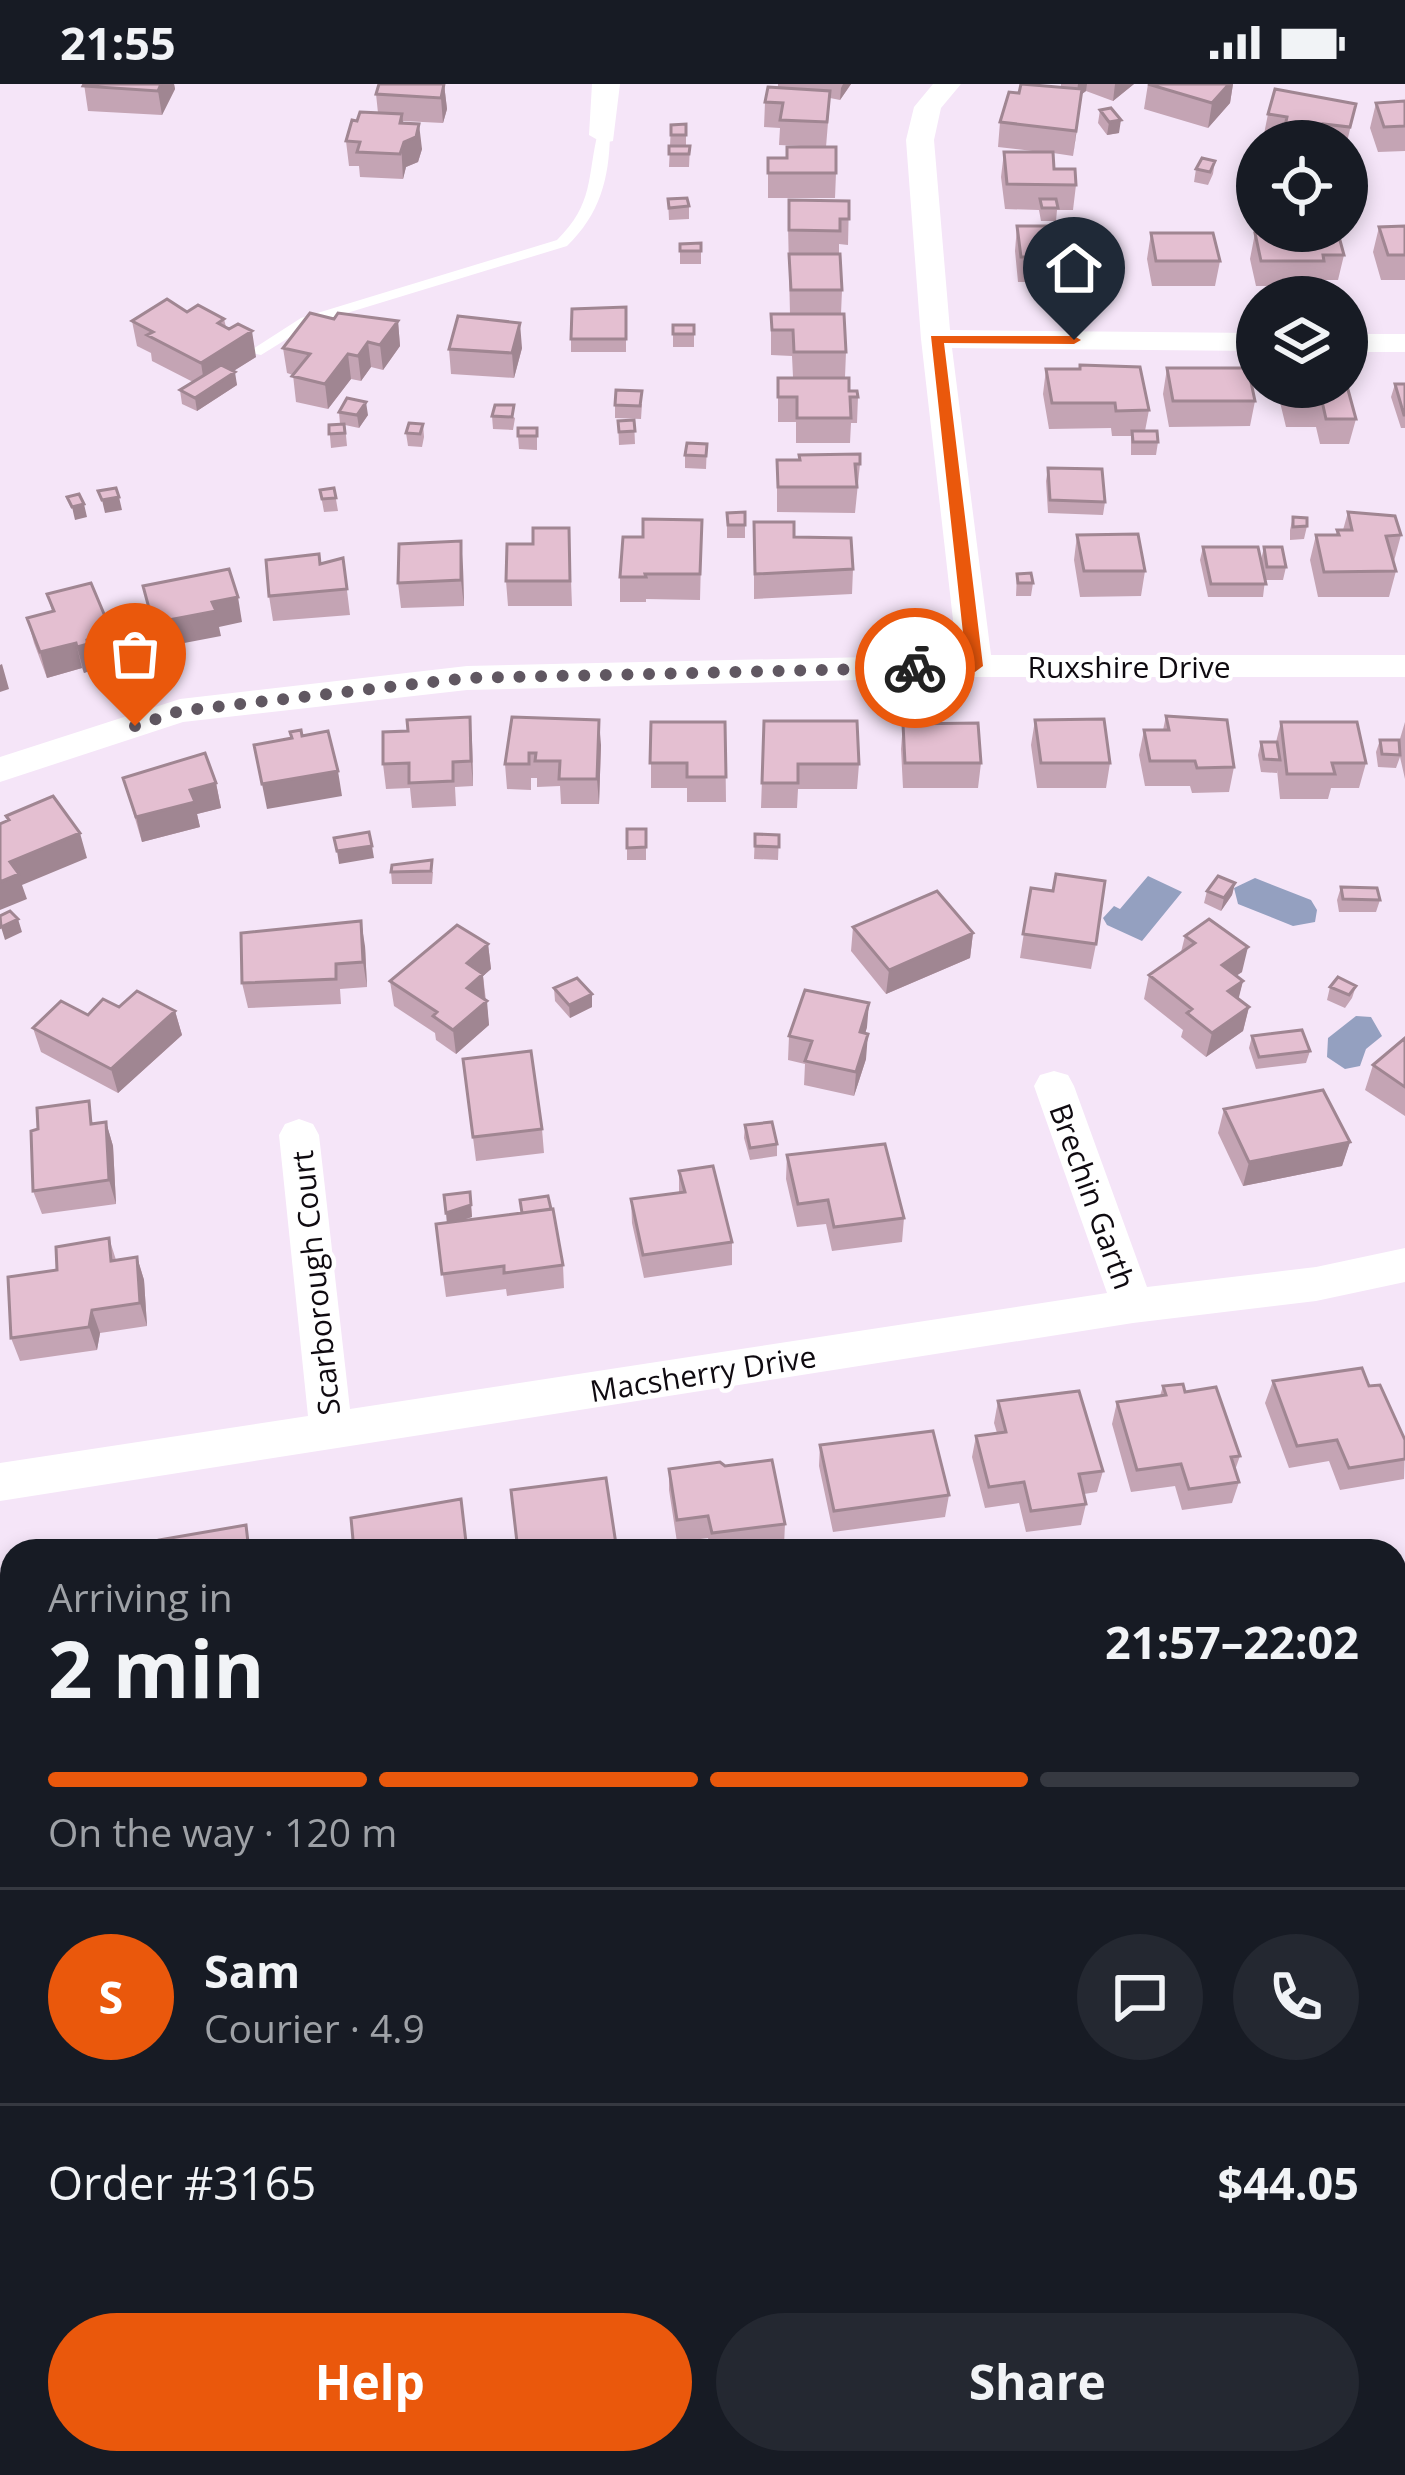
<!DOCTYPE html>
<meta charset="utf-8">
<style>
body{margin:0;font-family:"Open Sans",sans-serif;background:#242831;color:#f1f3f6;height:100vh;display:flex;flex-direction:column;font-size:45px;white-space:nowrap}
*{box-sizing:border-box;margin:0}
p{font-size:39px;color:#9ea1a6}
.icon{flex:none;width:66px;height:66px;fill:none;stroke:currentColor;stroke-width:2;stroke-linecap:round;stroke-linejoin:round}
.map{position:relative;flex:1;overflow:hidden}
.details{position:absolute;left:0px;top:1455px;width:1407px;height:936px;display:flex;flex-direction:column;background:#171b24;border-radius:36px 36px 0 0;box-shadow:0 6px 18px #0003}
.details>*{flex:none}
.tools{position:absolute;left:1236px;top:36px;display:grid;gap:24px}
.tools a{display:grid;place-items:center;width:132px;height:132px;border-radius:50%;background:#171b24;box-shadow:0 6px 18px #0003;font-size:60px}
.pin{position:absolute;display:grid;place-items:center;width:102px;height:102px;color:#fff;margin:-123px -51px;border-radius:50% 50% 50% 0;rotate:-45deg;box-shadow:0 0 12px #0007}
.pin .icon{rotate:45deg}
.courier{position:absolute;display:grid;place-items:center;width:120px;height:120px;margin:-60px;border:9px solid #ea580c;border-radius:50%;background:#fff;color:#222;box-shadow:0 3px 15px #0007}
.head em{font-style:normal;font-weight:700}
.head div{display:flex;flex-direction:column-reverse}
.head{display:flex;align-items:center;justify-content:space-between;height:204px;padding:0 48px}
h1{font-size:78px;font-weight:700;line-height:90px}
.bar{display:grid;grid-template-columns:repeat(4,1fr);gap:18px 12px;align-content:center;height:144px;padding:0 48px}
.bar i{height:15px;border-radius:9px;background:#363941}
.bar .on{background:#ea580c}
.bar p{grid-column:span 4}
.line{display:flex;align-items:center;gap:30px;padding:0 48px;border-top:3px solid #363941}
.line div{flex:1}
.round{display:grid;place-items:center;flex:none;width:126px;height:126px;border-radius:63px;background:#242831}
.primary-button{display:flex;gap:24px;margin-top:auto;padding:24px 48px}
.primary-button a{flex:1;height:138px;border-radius:72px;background:#ea580c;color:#fff;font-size:48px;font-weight:700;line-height:138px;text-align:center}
.primary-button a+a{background:#242831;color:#f1f3f6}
.status{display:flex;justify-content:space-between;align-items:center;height:84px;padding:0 60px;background:#171b24;direction:ltr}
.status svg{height:33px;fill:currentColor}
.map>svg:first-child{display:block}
.water{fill:#94a0c0}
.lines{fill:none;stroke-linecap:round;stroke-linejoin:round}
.service{fill:#fff;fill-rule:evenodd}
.minor{fill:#fff;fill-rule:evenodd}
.wall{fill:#c4a4b4}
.shaded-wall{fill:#a08692}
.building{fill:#e4bfd1;stroke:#a08692;stroke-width:3}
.route{fill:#ea580c}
.done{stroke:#605761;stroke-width:12;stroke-dasharray:0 21.6}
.labels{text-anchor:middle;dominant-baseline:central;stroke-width:9;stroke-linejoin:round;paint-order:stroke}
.street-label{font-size:30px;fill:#0f0a10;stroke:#fff}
</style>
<div class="status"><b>21:55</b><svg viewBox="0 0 49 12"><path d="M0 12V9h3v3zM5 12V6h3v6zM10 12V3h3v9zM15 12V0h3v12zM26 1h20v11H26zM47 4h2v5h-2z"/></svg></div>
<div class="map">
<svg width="1405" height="2391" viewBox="0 0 1405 2391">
<rect width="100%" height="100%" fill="#f5e5f8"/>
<path class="water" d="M1148,792l34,16 -40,49 -35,-16 -4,-7 11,-12 6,3z
M1255,794l56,22 6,10 -2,12 -22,4 -55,-22 -4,-16z
M1356,932l15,1 11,19 -16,13 -6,17 -15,3 -18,-12 1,-19z"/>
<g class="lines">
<path class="service" d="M598,48l12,3c-1,44 -10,79 -43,111l-256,78 -50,31 -13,-3 53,-34 256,-78c37,-36 30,-63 41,-108z"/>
<path class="minor" d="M592,0h28l-7,57 -10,2 -14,-8z
M933,0h28l-20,24 -7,32 16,190 307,3v18l-305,-3 39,307h414v22h-430l-508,13 -284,32 -183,60v-25l180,-58 287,-33 490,-11 -36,-316 -15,-199 8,-33z
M1347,250h58v18h-58z
M1054,987l14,4 6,11 73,201 169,-20 89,-19v34l-89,19 -183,22 -1133,178v-38l308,-47 -29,-281 6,-11 14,-5 14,5 6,11 31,274 757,-116 -73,-207 6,-11z"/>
</g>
<path class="wall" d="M84,0h90l1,5 -13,26 -74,-4z
M444,0l3,25 -4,14 -40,-2 19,28 -4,13 -12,5 -3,12 -43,-2 -1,-11h-10l-3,-25 11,-20 21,-8 -2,-19z
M778,0h73l-11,16 -10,-2 -4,49 10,26 -1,25h-67v-40h19l36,-11 -44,-2 1,-17 -16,-1 1,-25 13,-14z
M1061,0h73l-21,17 -27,-10 -4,3 -9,62 -20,-3 1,16 22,16 -3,25h-16l-1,11h-15l-2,-11 -34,-1 -4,-32 3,-25h37l-43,-5 2,-25 19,-29 42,-6z
M1148,0h85l-3,19 -22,25 -64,-19z
M1405,17v50l-27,1 -8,-24 6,-25z
M1356,20l-9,38 -71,-1 -13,-2 5,-25z
M1100,26l19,23 -12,2 -9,-12z
M686,40v22h4l-1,21h-20l2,-42z
M1215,77l-2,13 -5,11 -14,-3 2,-13z
M668,115l21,7v13l-20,1z
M849,117l-1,44 -9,-1v10l3,36 -1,24 5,38 -1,25h-52l-1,-21 -21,-1v-41h19l-2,-89z
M1017,142l55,31 -3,25h-51l-3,-31z
M1405,142v54h-24l-8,-28 6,-25z
M1151,149l69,28 -5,25h-63l-5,-27z
M1255,149l89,22 -6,25h-18l-1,6h-63l-6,-27z
M701,159v21h-21v-20z
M626,223v45h-55v-13z
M187,228l37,7 2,8 30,30 -23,14 4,14 -40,26 -15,-7 -2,-14 13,-8 -41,-21 -1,-8 -14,-7 -5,-25z
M334,235l64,2 2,25 -17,24 -12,-3 -10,14 -10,-2 -23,30 -32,-7 -3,-27 -6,-2 -4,-25z
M673,241h21v22h-21z
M522,264l-8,30 -63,-4 -2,-25z
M1080,281l69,45 -4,21 13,11 -2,13h-25v-19h-19l-1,-8 -62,1 -6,-35 3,-25h33z
M1167,284l88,33 -5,25 -81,1 -6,-33z
M778,294l71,13 9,6 -1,26h-6l-1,20h-54v-21h-18z
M1395,300h10v44h-4l-10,-31z
M1280,303h67l9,32 -7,25h-29l-4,-17h-30l-8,-33z
M642,320l-1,15 -26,-1v-13z
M495,321l20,13 -2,12 -20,-1 -1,-13z
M339,328l29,3 -9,13 -14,-3 2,21 -16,2 -2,-23 11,-1z
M634,336l1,24 -16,1 -1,-24z
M423,340l1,13 -2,10 -14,-1 -2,-13z
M537,344v22l-18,-1 -1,-13z
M707,360l-1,25 -21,-1v-13z
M777,376l83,4 -5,49 -78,-1z
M1048,384l57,34 -2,13 -55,-2 -2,-32z
M334,404l4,23 -14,1 -4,-22z
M745,428v26h-18v-25z
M1348,428l53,23 -7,26 2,10 -7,26h-71l-8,-37 6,-25h20l1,-5h6z
M1293,433l14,9 -3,13 -14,1v-10z
M702,436l-2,80 -54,-1v3h-26v-25l23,-40z
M754,438l40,15 59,32 -1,25 -98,5z
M569,444l3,78h-64l-2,-25 27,-37z
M1077,451l68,36 -4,25 -61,1 -6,-37z
M1203,463l58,13 3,-13 22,20 -3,13h-18l-2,17h-55l-8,-37z
M343,474l7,57 -77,6 -4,-25 52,-32z
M463,483l1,39 -63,2 -3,-25z
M1017,490l16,9 -2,13h-15z
M47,510l65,39 6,26 -24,6 1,4 -11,4 -2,-5 -35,10 -13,-35 -7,-25 25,-7z
M1166,632l68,51 -5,25 -37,1 -2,-7h-45l-6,-31 5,-25h19z
M512,633l89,28 -2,59h-38l-1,-18 -23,1v-9h-6v12l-24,-1 -2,-25z
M1035,636l75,43 -4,25h-69l-6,-43z
M764,637l95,43 -2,25h-59l-1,19h-36z
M651,638h74l1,80h-39v-14h-36z
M1281,638l85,41 -7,25h-28l-3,11h-48l-3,-29v3l-16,-1 -3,-17 3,-13h15z
M1405,638v57l-5,-22 -4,11 -18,-1 -2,-15 4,-12 19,2z
M903,640l78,39 -3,25h-75l-2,-39z
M472,658l1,44 -18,1 1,19 -44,2 -2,-20 -24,1 -3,-25z
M123,694l93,5 5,25 -24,6 3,13 -58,15z
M627,745h19v31h-19z
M755,750l24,1 -1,25 -24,-1z
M391,788h42l-1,12h-40z
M1235,799l-3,12 -11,16 -17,-8 3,-12z
M1341,803l39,13 -4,12h-37l-2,-12z
M1031,804l22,3 43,53 -5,25 -71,-11z
M853,843l120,6 -3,25 -84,36 -35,-43z
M1185,852l57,36 -6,4 7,5 -5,17 11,9 -6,24 -37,26 -25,-20 2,-7 -39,-31 5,-24 32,-23z
M488,860l3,25 -8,7 6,49 -33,29 -20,-14 -1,-7 -41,-27 -4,-25z
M365,862l2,41 -27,2 1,15 -93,4 -6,-25z
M1356,902l-4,12 -7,10 -18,-8 3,-13z
M554,904l38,19 -22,11 -15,-17z
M119,923l56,4 7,24 -64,58 -77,-41 -8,-24z
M867,943l-2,7 1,25 -12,37 -50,-11 1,-21 -17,-4 1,-24z
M1252,952l58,15 -4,12 -50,6 -7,-21z
M1405,954v78l-40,-26 8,-25z
M463,975l79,70 2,24 -68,8z
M1224,1025l126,33 -8,24 -99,20 -25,-53z
M106,1038l7,24 3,58 -74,10 -9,-23 63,-68z
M745,1041l32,19v12l-27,4 -6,-22z
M787,1071l117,63 -2,24 -70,9 -6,-27 -29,3 -11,-48z
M679,1087l53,71v23l-88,13 -12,-55 -1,-24 48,-7z
M470,1108l2,25 -12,4 103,44 1,23 -57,8 -1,-7 -60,8 -10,-73 11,-1z
M109,1154l7,22 21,-3 7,23 3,46 -47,7 -3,17 -77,11 -9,-23 46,-68z
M1273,1297l96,5 36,54 -1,39 -64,11 -11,-29 -40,7 -24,-65z
M1163,1302l22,6 55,64 -5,14 4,12 -7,21 -50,7 -7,-24 -44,6 -19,-68 5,-22 43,-6z
M998,1317l105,70 -6,21 -13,2 2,10 -5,21 -55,7 -7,-29 -34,5 -13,-51 4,-21 21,-3 -3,-10z
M820,1361l129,50 -4,22 -112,15 -14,-66z
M669,1385l116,55 -1,21 -47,6h-26l-3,-13 -31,4 -8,-52z"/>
<path class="shaded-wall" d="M161,0h13l1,5 -13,26 -4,-24z
M444,0l3,25 -4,14 -2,-25z
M843,0h8l-11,16 1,-12z
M1078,0h9l-1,7 -4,3 -9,62 8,-62 -5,5z
M1115,0h19l-21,17z
M1229,0h4l-3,19 -22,25 4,-25z
M402,30l3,25 14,-15 3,25 -4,13 -12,5 -3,12 -3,-56z
M1121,36l-2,13 -12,2 2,-13z
M398,237l2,25 -17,24 -3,-25z
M520,239l2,25 -8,30 -2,-25z
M252,247l4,26 -51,32 -4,-26z
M368,258l3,25 -10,14 -3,-25z
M348,270l3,25 -23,30 -3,-25z
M235,288l2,13 -40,26 -2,-13z
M366,318l2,13 -9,13 -2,-13z
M119,413l3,13 -17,3 -3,-13z
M84,420l3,13 -12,3 -3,-13z
M461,457l2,26 1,39 -3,-26z
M238,513l4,25 -23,5 2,9 -63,12 -5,-25 59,-21z
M112,549l6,26 -24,6 1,4 -11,4 -7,-26 10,-7z
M76,559l6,25 -35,10 -7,-26z
M2,580l7,25 -9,3v-27z
M470,633l2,25 1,44 -2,-25z
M599,636l2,25 -2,59 -2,-25z
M338,687l4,25 -75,13 -5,-25z
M216,699l5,25 -24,6 3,13 -58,15 -6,-25 54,-27z
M80,749l7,25 -65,27 5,14 -27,11v-28l10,-20z
M372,762l2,12 -35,6 -2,-13z
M1235,799l-3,12 -11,16 3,-13z
M18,835l4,13 -17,8 -4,-13z
M361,837l4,25 2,41 -4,-25z
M973,849l-3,25 -84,36 3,-24z
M488,860l3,25 -8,7 2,23 -15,13 -3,-49z
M1248,863l-6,25 -26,17 6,-24z
M1243,897l-6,24 -9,-14z
M592,910v13l-22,11 -1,-13z
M487,917l2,24 -33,29 -3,-24z
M869,919l-2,24 -9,30 2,-25z
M1249,923l-6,24 -37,26 6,-24z
M175,927l7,24 -64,58 -7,-24z
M868,950l-2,25 -12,37 2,-24z
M106,1038l7,24 3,58 -7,-24z
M1350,1058l-8,24 -99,20 6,-24z
M471,1121l1,12 -25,8 -1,-12z
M137,1173l7,23 3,46 -7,-23z
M92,1226l8,23 -3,17 -8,-23z
M12,1560v22l-9,1 -3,-5v-16z"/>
<path class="building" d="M84,0h77l-3,7 -75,-5z
M379,0h65l-3,14 -65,-4z
M1021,0l61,5 -6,42 -76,-9 9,-30 10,1z
M1148,0h81l-17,19z
M768,3l62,4 -3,31 -47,-2 3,-17 -18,-1z
M1275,5l81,15 -6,23 -27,-3 -2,7 -36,-5 2,-9 -19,-3z
M1405,17v25l-21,1 -8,-24z
M1111,24l10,12 -12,2 -9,-12z
M360,28l42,2 -2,9 19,1 -3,13 -12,5 -4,12 -43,-2 3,-10 -14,-1 6,-21 5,1z
M686,40v11h-15v-10z
M669,62h21l-1,8h-20z
M787,63h49v26h-68v-15h19z
M1004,68h49l1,17h21l1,16 -69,-1z
M1202,74l13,3 -5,11 -14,-3z
M687,114l2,8 -20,2 -1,-9z
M1040,115h16l2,9h-16z
M789,116l60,1v18h-9v12l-51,-1z
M1017,142h50l5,31h-51z
M1405,142v29h-17l-9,-28z
M1151,149h62l7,28h-64z
M1255,149h83l6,22h-21l1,6h-63z
M701,159v8h-21v-7z
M789,170h51l2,36h-51z
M167,215l20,13 11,-7 26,14 -6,4 11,6 9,-5 14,7 -51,32 -54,-28 6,-3 -21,-11z
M626,223v32h-55l1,-30z
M310,229l24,6 4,-6 60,8 -18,24 -12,-3 -10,14 -10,-2 -23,30 -33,-8 18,-22 -27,-6z
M771,230h73l2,38h-52l-1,-22h-21z
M458,232l62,7 -8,30 -63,-4z
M673,241h21v9h-21z
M221,281l14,7 -40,26 -15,-8z
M1080,281l60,2 9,43 -33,1 -1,-8h-63l-6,-34h34z
M1167,284h81l7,33h-82z
M778,294h71v13h8l1,6h-8l1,21h-54v-21h-19z
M1395,300h10v31h-1z
M1347,302l9,33h-30l-4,-18 -31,1 -3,-15z
M616,306l26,1 -2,15 -25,-1z
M347,314l19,4 -9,13 -18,-3z
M495,321h19l-2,12 -20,-1z
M634,336l1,11 -16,1 -1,-11z
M409,339l14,1 -3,10 -14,-1z
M344,340l1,9 -16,1v-9z
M518,344h19v8h-19z
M1132,347h25l1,11h-25z
M687,359l20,1 -1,12 -21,-1z
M860,370v10h-5l2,23h-79l-1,-27h23l-1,-5z
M1048,384l54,1 3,33 -55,-2z
M116,404l3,9 -17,3 -4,-9z
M334,404l2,10 -14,1 -2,-9z
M79,410l5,10 -12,3 -5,-10z
M745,428v13h-17l-1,-12z
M1348,428l47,4 6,19 -15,1 10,35 -72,1 -8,-37h23l-2,-5h15z
M1293,433l14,1v8l-14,1z
M643,435l59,1 -2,54h-55l1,3h-26l3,-40h20z
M754,438h40v15l57,1 2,31 -98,5z
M533,444h36l1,53h-64l1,-37h26z
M1138,450l7,37h-61l-7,-36z
M461,457v39l-63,3 1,-39z
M1203,463h55l8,37h-55z
M1264,463h18l4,20h-19z
M319,470l1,10 23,-6 4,31 -78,7 -3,-36z
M229,485l9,28 -26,5 4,9 -63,12 -10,-37z
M1031,489l2,10h-15l-1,-9z
M91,499l21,50 -25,7 1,4 -11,3 -1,-4 -36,9 -13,-34 27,-7 -7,-17z
M1166,632l61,4 7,47 -37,1 -2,-7h-45l-6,-31h25z
M470,633l1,44 -18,1v19l-44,2v-20l-26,1v-32l25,-1 -1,-11z
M512,633l87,3 -2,59h-38l1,-18h-25l1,-8h-7v11h-24z
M1104,635l6,44h-69l-6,-43z
M764,637h93l2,43h-61v19h-36z
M651,638h74l1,55h-39v-14h-37z
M1281,638h76l9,41h-34l3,11h-48z
M978,639l3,40h-76l-2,-39z
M301,646l1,6 26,-5 10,40 -76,13 -8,-39 38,-7 -2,-6z
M1380,656h19l1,15 -18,-1z
M1261,658h16l3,18 -16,-1z
M205,669l11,30 -26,7 5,12 -59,15 -13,-39z
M53,712l27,37 -70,29 9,12 -19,8v-58l9,-4 -3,-4z
M627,745h19v18l-19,1z
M369,748l3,14 -35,5 -3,-13z
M755,750l24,1v12l-24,-1z
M432,776l-1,11 -40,1 1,-7z
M1056,790l49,7 -9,63 -73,-10 8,-46 22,3z
M1218,792l17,7 -11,15 -17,-7z
M1341,803l36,1 3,12 -37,-1z
M937,807l36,42 -84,37 -36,-43z
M10,827l8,8 -17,8 -1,-11z
M1209,835l39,28 -26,18 21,16 -15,10 21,16 -37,26 -25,-20 5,-4 -43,-34 46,-32 -10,-7z
M361,837l2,41 -27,2v15l-94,4 -1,-50z
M457,841l31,19 -21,19 16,11 -16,14 20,13 -34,29 -20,-14 4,-4 -47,-31z
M1338,893l18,9 -7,9 -19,-8z
M577,894l15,16 -23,11 -15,-17z
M805,906l64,13 -9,29 8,2 -12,38 -51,-11 7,-20 -23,-5z
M137,907l38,20 -64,58 -78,-41 28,-27 27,14 15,-16 16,8z
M1302,946l8,21 -51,6 -7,-21z
M1405,954v49l-32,-22z
M531,967l11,78 -69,8 -10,-78z
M1323,1006l27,52 -101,20 -25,-53z
M89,1017l2,23 15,-2 3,58 -76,11 -2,-60 7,-2 -1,-21z
M772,1038l5,22 -27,4 -5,-23z
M885,1060l19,74 -70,9 -6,-27 -30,4 -11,-49z
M713,1082l19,76 -89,13 -12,-56 54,-7 -6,-21z
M470,1108l1,13 -25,8 -2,-18z
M548,1112l3,13 -29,4 -2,-13z
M553,1125l10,56 -59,8v-7l-62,8 -6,-50z
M109,1154l2,23 26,-4 3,46 -48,7 -3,17 -78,11 -3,-61 49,-7 -1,-23z
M1362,1284l7,18 11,-1 25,55v19l-56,9 -12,-28 -40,6 -24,-65z
M1183,1300l2,8 31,-5 24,69 -9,1 8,25 -50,7 -8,-25 -44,6 -20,-68 49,-7 -3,-9z
M1079,1307l24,80 -24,3 7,30 -55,7 -7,-29 -35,5 -13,-51 30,-4 -8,-31z
M933,1347l16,64 -115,16 -14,-66z
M772,1376l13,64 -73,9 -4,-17 -31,4 -8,-51 51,-7 5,4z
M606,1394l11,73h-99l-7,-61z
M461,1415l6,52h-113l-3,-33z
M246,1441l3,26h-90v-11z
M12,1487v73l-12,2v-72z"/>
<path class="route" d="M931,252h143l7,4 -7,4 -130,-1 39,323 -8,6 -60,1 -8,-5 8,-6 51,-1z"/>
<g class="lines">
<path class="done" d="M135,642l45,-15 287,-33 448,-10"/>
</g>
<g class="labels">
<g class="street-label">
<text x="1129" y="582">Ruxshire Drive</text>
<text transform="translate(1093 1112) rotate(70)">Brechin Garth</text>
<text transform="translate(315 1199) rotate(-96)">Scarborough Court</text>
<text transform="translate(703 1289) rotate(-9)">Macsherry Drive</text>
</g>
</g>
</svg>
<div class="tools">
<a><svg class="icon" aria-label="locate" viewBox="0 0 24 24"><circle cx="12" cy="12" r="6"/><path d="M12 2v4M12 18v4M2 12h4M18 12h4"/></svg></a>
<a><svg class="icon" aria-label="layers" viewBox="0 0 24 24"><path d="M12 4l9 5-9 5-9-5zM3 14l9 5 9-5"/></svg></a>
</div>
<div class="pin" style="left:135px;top:642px;background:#ea580c"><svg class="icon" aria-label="bag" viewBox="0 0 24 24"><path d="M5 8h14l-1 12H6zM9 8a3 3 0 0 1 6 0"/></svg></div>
<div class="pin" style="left:1074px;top:256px;background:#1f2937"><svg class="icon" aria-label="home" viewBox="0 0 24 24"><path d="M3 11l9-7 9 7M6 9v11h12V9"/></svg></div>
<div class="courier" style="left:915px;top:584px"><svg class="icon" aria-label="bike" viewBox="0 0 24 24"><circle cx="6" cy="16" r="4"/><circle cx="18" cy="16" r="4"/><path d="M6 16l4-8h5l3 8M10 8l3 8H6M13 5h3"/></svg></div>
<section class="details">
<div class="head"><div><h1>2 min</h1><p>Arriving in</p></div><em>21:57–22:02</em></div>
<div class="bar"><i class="on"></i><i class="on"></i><i class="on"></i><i></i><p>On the way · 120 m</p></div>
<div class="line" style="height:216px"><b class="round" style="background:#ea580c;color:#fff">S</b><div><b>Sam</b><p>Courier · 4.9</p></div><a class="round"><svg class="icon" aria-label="chat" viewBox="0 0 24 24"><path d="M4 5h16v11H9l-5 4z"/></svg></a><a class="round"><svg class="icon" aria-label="phone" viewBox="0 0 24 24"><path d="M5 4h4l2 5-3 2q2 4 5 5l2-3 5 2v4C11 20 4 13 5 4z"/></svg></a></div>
<div class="line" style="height:156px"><div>Order #3165</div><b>$44.05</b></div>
<div class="primary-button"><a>Help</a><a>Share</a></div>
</section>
</div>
